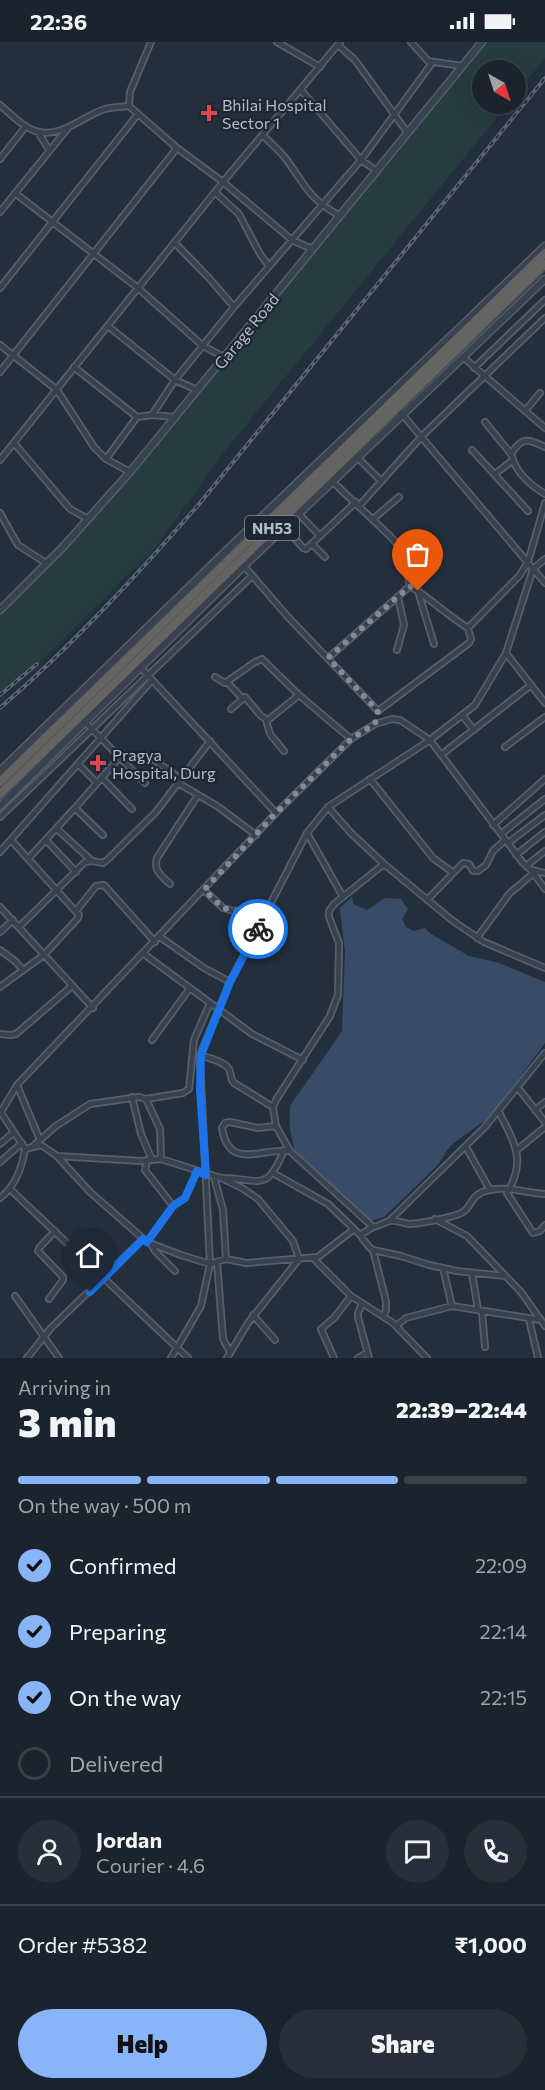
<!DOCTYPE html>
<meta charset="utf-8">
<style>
body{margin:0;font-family:Commissioner,sans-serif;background:#282f3a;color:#f1f3f6;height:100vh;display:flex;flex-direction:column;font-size:22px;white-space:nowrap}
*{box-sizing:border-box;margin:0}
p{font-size:20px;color:#a0a4aa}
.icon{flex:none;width:33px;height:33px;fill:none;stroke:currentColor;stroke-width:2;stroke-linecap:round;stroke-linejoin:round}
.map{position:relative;height:1316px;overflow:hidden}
.sheet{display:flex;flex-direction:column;background:#1b232e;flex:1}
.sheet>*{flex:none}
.needle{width:39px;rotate:141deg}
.controls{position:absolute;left:472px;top:18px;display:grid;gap:12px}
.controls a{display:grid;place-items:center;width:54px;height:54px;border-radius:50%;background:#1b232e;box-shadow:0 3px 15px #0003,0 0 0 2px #39404a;font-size:30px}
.pin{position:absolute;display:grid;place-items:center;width:51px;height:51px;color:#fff;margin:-62px -26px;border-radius:50% 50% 50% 0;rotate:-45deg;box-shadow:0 0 6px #0007}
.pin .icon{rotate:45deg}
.courier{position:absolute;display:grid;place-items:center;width:60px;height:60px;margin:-30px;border:4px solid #1a73e8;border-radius:50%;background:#fff;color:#222;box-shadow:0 2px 8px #0007}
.headline em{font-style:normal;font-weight:800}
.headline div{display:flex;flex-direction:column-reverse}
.headline{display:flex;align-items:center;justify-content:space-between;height:102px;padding:0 18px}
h1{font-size:39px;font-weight:800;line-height:45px}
.bar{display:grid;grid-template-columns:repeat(4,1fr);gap:9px 6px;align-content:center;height:72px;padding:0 18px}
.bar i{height:8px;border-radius:4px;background:#39404a}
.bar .active{background:#8ab4f8}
.bar p{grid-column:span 4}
.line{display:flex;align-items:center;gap:15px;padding:0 18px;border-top:2px solid #39404a}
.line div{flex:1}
.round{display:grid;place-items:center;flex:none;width:63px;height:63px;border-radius:32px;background:#282f3a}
ol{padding:0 18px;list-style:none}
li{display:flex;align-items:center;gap:18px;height:66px}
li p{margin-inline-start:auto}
li .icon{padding:6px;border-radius:50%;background:#8ab4f8;color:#111;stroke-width:4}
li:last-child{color:#a0a4aa}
li i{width:33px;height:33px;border:3px solid #39404a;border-radius:50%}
.button{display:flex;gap:12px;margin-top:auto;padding:12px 18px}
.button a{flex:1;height:69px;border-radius:36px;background:#8ab4f8;color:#111;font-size:24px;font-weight:800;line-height:69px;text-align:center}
.button a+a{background:#282f3a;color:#f1f3f6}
.status{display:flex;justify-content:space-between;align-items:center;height:42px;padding:0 30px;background:#1b232e;direction:ltr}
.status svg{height:16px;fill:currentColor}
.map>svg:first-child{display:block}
.green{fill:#263c3f}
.water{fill:#394c67}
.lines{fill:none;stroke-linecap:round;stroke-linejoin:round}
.minor-casing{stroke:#565f6c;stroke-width:8}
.tertiary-casing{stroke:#565f6c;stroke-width:9}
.trunk-casing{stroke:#434c59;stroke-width:11}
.minor{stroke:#38414e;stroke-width:4.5}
.tertiary{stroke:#38414e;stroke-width:6}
.trunk{stroke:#656462;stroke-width:8}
.rail-casing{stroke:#5a6575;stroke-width:4}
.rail{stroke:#1d2633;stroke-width:1.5;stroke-dasharray:4.5;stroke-linecap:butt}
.done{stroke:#828b98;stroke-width:6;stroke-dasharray:0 10.8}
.route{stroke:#1a73e8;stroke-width:8}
.health-dot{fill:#e0444e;stroke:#1d2633;stroke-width:2}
.labels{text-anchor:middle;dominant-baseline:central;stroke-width:4.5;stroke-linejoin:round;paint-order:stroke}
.shield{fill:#1d2633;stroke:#878f9c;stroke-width:1.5}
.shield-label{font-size:15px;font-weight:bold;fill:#b4bcc9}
.poi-label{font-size:16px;fill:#b4bcc9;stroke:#1d2633;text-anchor:start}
.street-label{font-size:16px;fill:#b4bcc9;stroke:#1d2633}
</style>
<div class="status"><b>22:36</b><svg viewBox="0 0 49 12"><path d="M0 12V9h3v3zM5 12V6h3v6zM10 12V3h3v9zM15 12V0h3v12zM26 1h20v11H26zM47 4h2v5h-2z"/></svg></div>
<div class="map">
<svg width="545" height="1316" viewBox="0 0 545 1316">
<rect width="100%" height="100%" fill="#242f3e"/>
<path class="green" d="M482,0h63v16l-29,36v-24h-33v34h25l-284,348 -68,95 -113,112 -43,36v-85l88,-91z"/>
<path class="water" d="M352,855l1,7 14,6 18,-12 16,1 7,10 -6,10 4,8 8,4 11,-3 6,6 38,22 30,7 46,19v61l-53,72 -42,31 -13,20 -53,51 -14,4 -75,-69 -5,-22v-24l52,-75 3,-78 -5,-45z"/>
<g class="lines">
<defs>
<path id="minor" d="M151,0l-21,50 -1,14 48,42 46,34 69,58 20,9
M277,0l43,25
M411,0l17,19 34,5
M338,3l17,15 52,72
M301,48l60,70 16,11
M0,63c11,9 24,24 39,27 24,5 44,-16 66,-23 8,-2 16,-2 24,-3
M38,90l11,18
M263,93c7,8 16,15 23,24 20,27 22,39 54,57
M0,117l26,-33
M215,150l24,22 21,40 9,12
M15,151l123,95 65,58 21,11
M0,170l68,-84
M175,201l34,35 25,29
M0,246l138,-174
M108,284l67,54 22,10
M0,303l57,45 37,57 12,12 24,13
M463,315l82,71
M74,325l63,50 15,-2 24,2
M474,326l71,-68
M0,330l177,-224
M396,365l149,176
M525,369l15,-18
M152,373l23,-35 59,-73 127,-147 71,-97
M485,380l26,32
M14,401l56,66 18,10
M545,405c-16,-8 -23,-11 -34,7 5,19 18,30 34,40
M472,408l56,61
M358,416l23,23
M106,417l31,-42
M0,418l223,-278 117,-140
M495,432l18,-14
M333,440l57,54 13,15 7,35c21,13 37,29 58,42
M359,464l63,-70 123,-118
M0,471l18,32 28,18
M299,472l21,22
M373,477l26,-22
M285,485l18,21 3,1 50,-47
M312,502l13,13
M244,524l44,51 90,94 91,-68 2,-4 -3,-11 52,-53 8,-13 17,-59
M418,549l16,53
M397,608l7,-25 -6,-28
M506,611l39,50
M328,616l82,-72
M141,626l135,145
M215,635l10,6 30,-21 7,-3 37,36 52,44
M227,640l15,16
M231,667l14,-12 16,19 7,4 31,-25
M462,673l12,15
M266,678l4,14 14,17
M85,680l60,61
M505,705l40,-30
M147,713l34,24
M441,713l90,-70
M78,722l19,19
M102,736l30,31
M370,737l63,79 19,14
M178,741l39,23 39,29
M328,765l23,26 33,31 69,57 31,21 61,26
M75,766l28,27
M0,775l252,-241
M493,783l52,-46
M57,787l35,32
M307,791l36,64
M501,792l44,-35
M46,798l30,32
M508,801l37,-28
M0,810l151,-171
M516,813l29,-23
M28,817l47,-51 45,-51
M384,822l-50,40 -5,7v6l10,26 -1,52 -8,21 -54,84 -3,7 3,19 14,25 83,76c7,-1 11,-5 17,-6 6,-1 13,2 19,3 10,0 40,-6 50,-10 15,-5 8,-20 31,-24 21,-4 34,3 55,4
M526,824l19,-15
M534,832l11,15
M170,842c-8,-8 -17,-13 -13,-26l41,-63
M204,848l19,18 11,3 16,-2 14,8
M427,858l36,-37 6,1 4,7h5l8,-6 7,-14 12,-11
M0,865l93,101
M76,869l20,-25 8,-1 51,57
M19,885l66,-65 7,-1 11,2 4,-3 49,-48 54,-71
M0,890l13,-12
M160,895l44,31 26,14
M477,896l32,-44 27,-23
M0,908l15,11 8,9
M144,912l108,80 51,26
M0,945l44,-32 34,-37 1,-3 -68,-75
M0,992l11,1 5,-1 56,-48
M152,998l38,-52
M200,1013c8,3 24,6 29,14 3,5 0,8 5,14l39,24
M17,1043l23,55
M518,1046l27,34
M132,1055l9,37 11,26
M146,1057l37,-6 6,-4 5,-49 16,-37
M535,1068l10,-8
M0,1069l25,38c-3,19 -9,37 -25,49
M1,1070l16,-27 259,-272 75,-74 24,-15 17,-5 8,1 30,20 93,123 8,7 14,3
M499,1070c15,30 28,48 8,81l26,40 7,-2 5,-6
M276,1084l-18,2 -28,-6 -5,1 -3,5c7,43 38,20 68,23
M0,1102l13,-11
M34,1103l22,-19 34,-22 49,-7 7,2 14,30 1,30
M466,1105l24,43
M25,1107l16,-4 16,11 84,5 20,-2 60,19 21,10 16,11 35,42 6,18 -51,64 -21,35
M517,1108l28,-23
M57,1114l33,36 57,50 34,13 29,9 16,-5 20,4 72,-6 36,-28 6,6 13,-8
M147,1118l-2,10 28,36
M0,1120l22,-19
M273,1131l55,31 26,25
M214,1135l9,33 3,49
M223,1136c37,1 44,15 61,-28
M11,1148l177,168
M435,1177l32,17 54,56 24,34
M389,1179l96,-94 60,-74
M360,1193l9,12 4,3 28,6 28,9 28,6 48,5
M147,1200l26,-36 12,-8 12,-27
M151,1202l4,7 20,20
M373,1208l13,51v9l-2,5
M313,1216l38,38 42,27 34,35
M217,1220l6,77 7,13
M443,1226l9,38
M472,1231l6,37
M15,1254l44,62
M49,1257l14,-19v-3l-25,-26 1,-3 16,-17
M362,1262l-4,9v4l11,41
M482,1269l3,36
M253,1273l22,25
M529,1277l9,39
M396,1284l10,-8 46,-12 89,14
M27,1316l24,-30 92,-89
M171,1316l30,-52 9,-42 -10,-204 2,-10 28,-68 77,-149 21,-26 102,-67 45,-35 31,-52 27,-84 12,-10
M334,1316l-13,-29 13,-11 17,-22
M358,1316l9,-5"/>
<path id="tertiary" d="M0,568l63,-63 67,-75 352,-430
M0,729l229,-223 316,-302
M0,764l244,-240 301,-287"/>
<path id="trunk" d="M0,740l545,-529
M0,752l545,-530"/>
</defs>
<use href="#minor" class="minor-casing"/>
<use href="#tertiary" class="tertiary-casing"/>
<use href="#trunk" class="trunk-casing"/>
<use href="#minor" class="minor"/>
<use href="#tertiary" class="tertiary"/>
<use href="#trunk" class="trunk"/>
<defs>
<path id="rail" d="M0,653l37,-31
M0,666c72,-62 137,-133 200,-205l345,-425"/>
</defs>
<use href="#rail" class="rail-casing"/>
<use href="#rail" class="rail"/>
</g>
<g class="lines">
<path class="done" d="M258,887l6,-12 -14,-8 -16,2 -11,-3 -19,-18 72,-77 75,-74 24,-15 3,-13 -50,-53 82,-72 8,5"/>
<path class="route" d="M90,1250l53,-53 4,3 26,-36 12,-8 12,-27 9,4 -6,-86 1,-34 29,-73 28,-53"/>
</g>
<g class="health-dot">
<path d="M206 62h6v6h6v6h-6v6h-6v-6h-6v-6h6z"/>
<path d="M95 712h6v6h6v6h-6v6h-6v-6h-6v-6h6z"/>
</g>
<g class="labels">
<rect class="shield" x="245" y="474" width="54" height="24" rx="4.5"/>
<g class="shield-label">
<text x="272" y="486">NH53</text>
</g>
<g class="poi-label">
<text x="222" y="62">Bhilai Hospital<tspan x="222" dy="18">Sector 1</tspan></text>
<text x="112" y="712">Pragya<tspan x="112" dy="18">Hospital, Durg</tspan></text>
</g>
<g class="street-label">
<text transform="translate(246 289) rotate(-51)">Garage Road</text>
</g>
</g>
</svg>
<div class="controls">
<a><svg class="needle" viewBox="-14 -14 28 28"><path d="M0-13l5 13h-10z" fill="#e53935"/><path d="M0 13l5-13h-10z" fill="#a0a4aa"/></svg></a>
</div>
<div class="pin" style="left:418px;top:549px;background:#ea580c"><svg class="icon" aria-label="bag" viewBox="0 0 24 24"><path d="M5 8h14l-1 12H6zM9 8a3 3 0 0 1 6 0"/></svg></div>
<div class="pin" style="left:90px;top:1250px;background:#1f2937"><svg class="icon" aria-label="home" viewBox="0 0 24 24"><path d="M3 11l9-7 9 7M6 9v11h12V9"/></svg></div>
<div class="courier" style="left:258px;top:887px"><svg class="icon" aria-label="bike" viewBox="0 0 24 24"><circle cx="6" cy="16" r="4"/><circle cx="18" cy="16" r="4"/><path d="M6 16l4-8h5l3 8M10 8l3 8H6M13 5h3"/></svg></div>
</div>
<section class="sheet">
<div class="headline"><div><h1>3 min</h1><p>Arriving in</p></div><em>22:39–22:44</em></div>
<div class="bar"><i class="active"></i><i class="active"></i><i class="active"></i><i></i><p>On the way · 500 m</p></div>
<ol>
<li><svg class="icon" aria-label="check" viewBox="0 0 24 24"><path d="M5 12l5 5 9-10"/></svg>Confirmed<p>22:09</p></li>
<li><svg class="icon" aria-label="check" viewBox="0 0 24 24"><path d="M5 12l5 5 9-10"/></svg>Preparing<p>22:14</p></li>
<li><svg class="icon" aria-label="check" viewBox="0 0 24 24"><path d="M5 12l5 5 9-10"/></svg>On the way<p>22:15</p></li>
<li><i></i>Delivered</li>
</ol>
<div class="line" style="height:108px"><a class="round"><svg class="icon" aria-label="person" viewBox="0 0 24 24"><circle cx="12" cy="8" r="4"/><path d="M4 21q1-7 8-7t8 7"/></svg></a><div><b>Jordan</b><p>Courier · 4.6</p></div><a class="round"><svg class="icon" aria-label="chat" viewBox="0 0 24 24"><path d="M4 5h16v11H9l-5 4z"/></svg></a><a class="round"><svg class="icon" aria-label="phone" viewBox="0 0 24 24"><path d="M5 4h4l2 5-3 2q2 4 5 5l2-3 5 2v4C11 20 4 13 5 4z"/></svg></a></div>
<div class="line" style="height:78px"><div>Order #5382</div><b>₹1,000</b></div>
<div class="button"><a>Help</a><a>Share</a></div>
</section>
